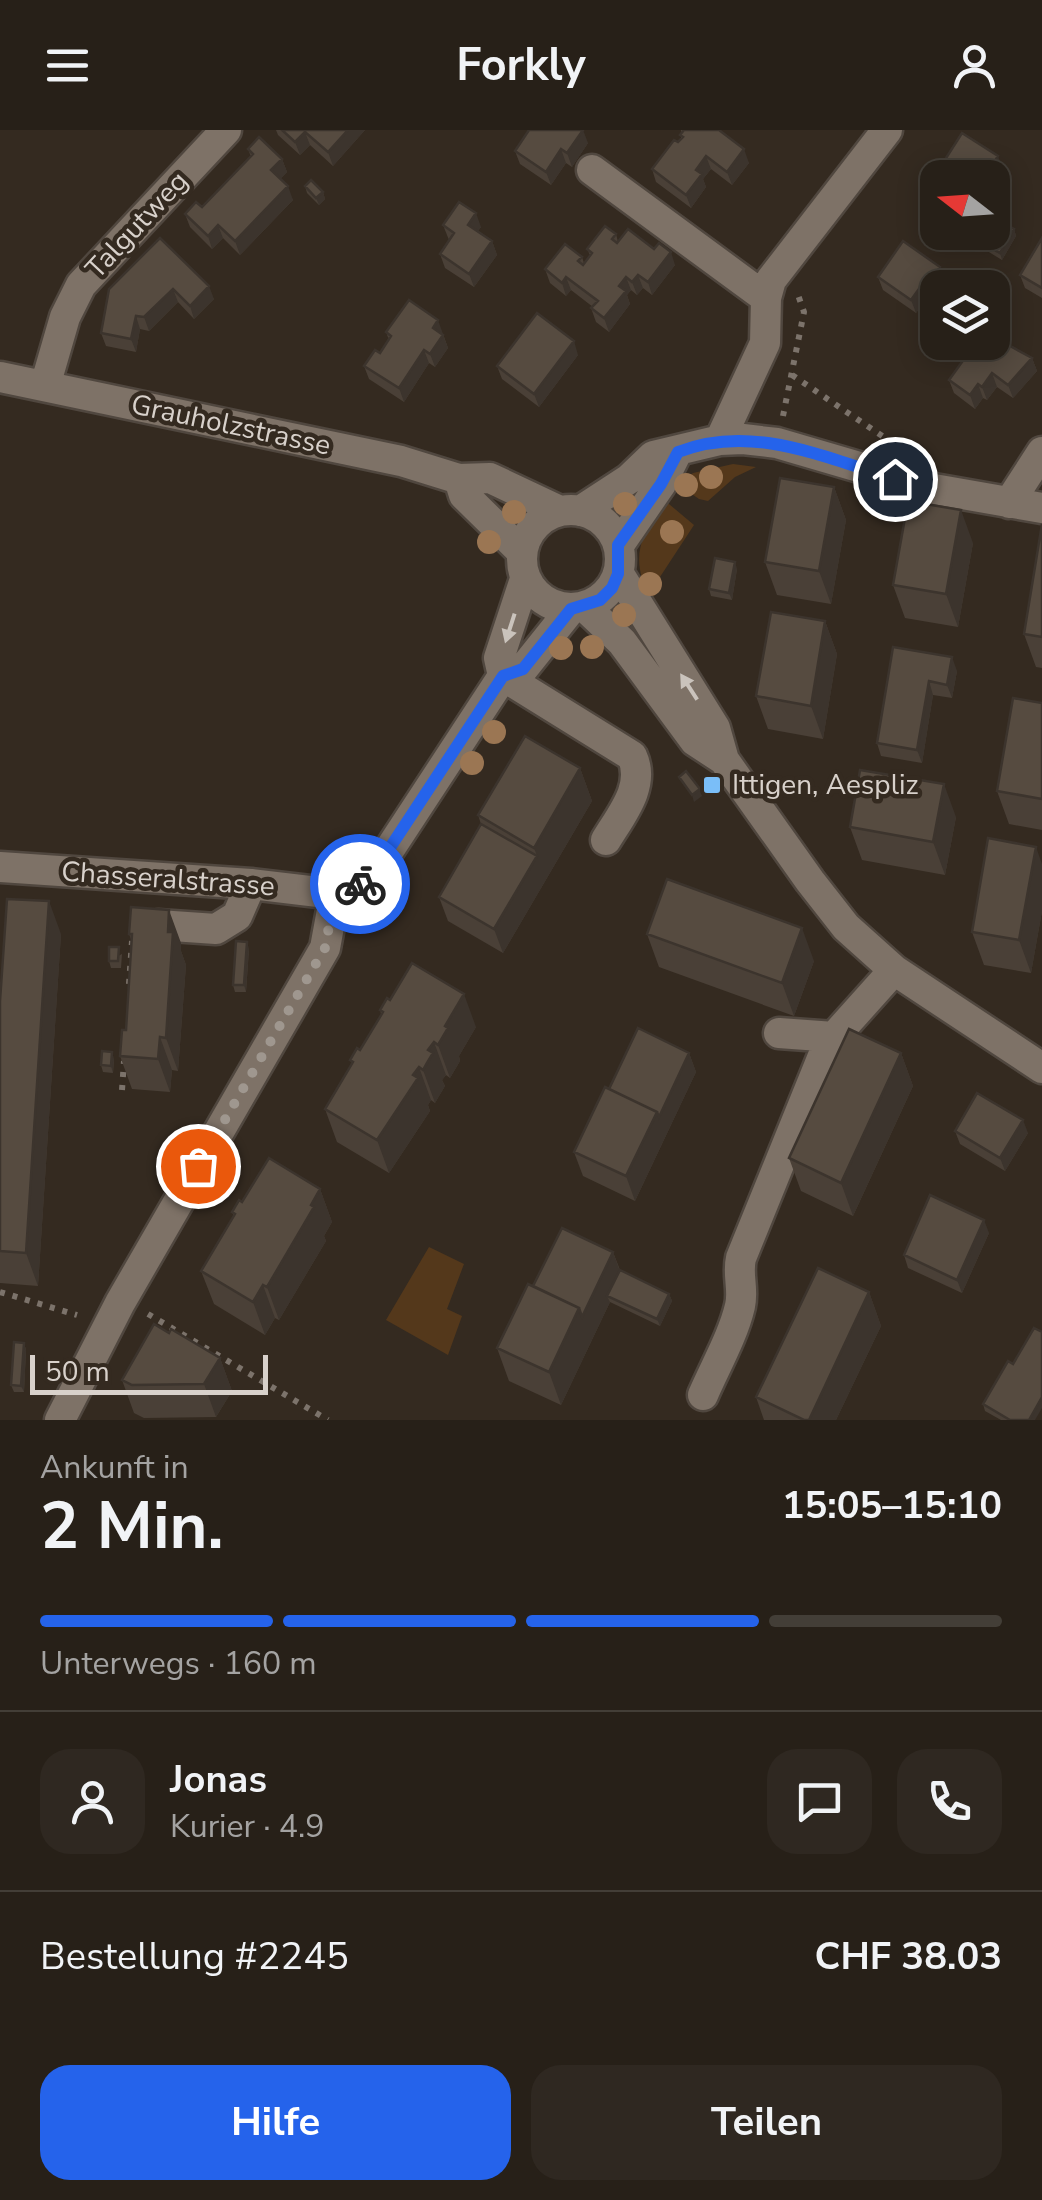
<!DOCTYPE html>
<html lang="de">
<meta charset="utf-8">
<style>
body{margin:0;font-family:"Nunito Sans",sans-serif;background:#2f2821;color:#f1f3f6;height:100vh;display:flex;flex-direction:column;font-size:38px;white-space:nowrap}
*{box-sizing:border-box;margin:0}
p{font-size:32px;color:#a4a3a2}
.icon{flex:none;width:55px;height:55px;fill:none;stroke:currentColor;stroke-width:2;stroke-linecap:round;stroke-linejoin:round}
.map{position:relative;height:1290px;overflow:hidden}
.drawer{display:flex;flex-direction:column;background:#272018;flex:1}
.drawer>*{flex:none}
.needle{width:65px;rotate:287deg}
.tools{position:absolute;left:920px;top:30px;display:grid;gap:20px}
.tools a{display:grid;place-items:center;width:90px;height:90px;border-radius:20px;background:#272018;box-shadow:0 5px 25px #0003,0 0 0 2px #433e37;font-size:50px}
.scale{position:absolute;left:30px;bottom:25px;width:238px;box-sizing:border-box;padding-left:10px;border:5px solid #d8d1cb;border-top:0;font-size:28px;line-height:35px;white-space:nowrap;color:#d8d1cb;-webkit-text-stroke:8px #342a20;paint-order:stroke}
.pin{position:absolute;display:grid;place-items:center;width:85px;height:85px;color:#fff;margin:-42px;border:5px solid #fff;border-radius:50%;box-shadow:0 2px 10px #0007}
.courier{position:absolute;display:grid;place-items:center;width:100px;height:100px;margin:-50px;border:8px solid #2563eb;border-radius:50%;background:#fff;color:#222;box-shadow:0 2px 12px #0007}
.overview em{font-style:normal;font-weight:700}
.overview div{display:flex;flex-direction:column-reverse}
.overview{display:flex;align-items:center;justify-content:space-between;height:170px;padding:0 40px}
h1{font-size:65px;font-weight:700;line-height:75px}
.bar{display:grid;grid-template-columns:repeat(4,1fr);gap:15px 10px;align-content:center;height:120px;padding:0 40px}
.bar i{height:12px;border-radius:8px;background:#433e37}
.bar .current{background:#2563eb}
.bar p{grid-column:span 4}
.line{display:flex;align-items:center;gap:25px;padding:0 40px;border-top:2px solid #433e37}
.line div{flex:1}
.round{display:grid;place-items:center;flex:none;width:105px;height:105px;border-radius:30px;background:#2f2821}
.primary-button{display:flex;gap:20px;margin-top:auto;padding:20px 40px}
.primary-button a{flex:1;height:115px;border-radius:30px;background:#2563eb;color:#fff;font-size:40px;font-weight:700;line-height:115px;text-align:center}
.primary-button a+a{background:#2f2821;color:#f1f3f6}
header{display:flex;justify-content:space-between;align-items:center;height:130px;padding:0 40px;background:#272018;font-size:45px;font-weight:700}
.map>svg:first-child{display:block}
.green{fill:#54381b}
.lines{fill:none;stroke-linecap:round;stroke-linejoin:round}
.minor-casing{stroke:#50473f;stroke-width:35}
.path{stroke:#7c736b;stroke-width:6;stroke-dasharray:5 8;stroke-linecap:butt}
.minor{stroke:#7e7267;stroke-width:30}
.tree{fill:#9b7653}
.wall{fill:#4a4037}
.shaded-wall{fill:#3c342d}
.building{fill:#564b40;stroke:#3c342d;stroke-width:2.5}
.oneway{fill:#cac3bc}
.done{stroke:#9f978f;stroke-width:10;stroke-dasharray:0 18}
.route{stroke:#2563eb;stroke-width:12}
.poi-dot{fill:#7abef8;stroke:#342a20;stroke-width:4}
.labels{text-anchor:middle;dominant-baseline:central;stroke-width:9;stroke-linejoin:round;paint-order:stroke}
.street-label{font-size:28px;fill:#d8d1cb;stroke:#342a20}
.poi-label{font-size:28px;fill:#d8d1cb;stroke:#342a20;text-anchor:start}
</style>
<header><svg class="icon" aria-label="menu" viewBox="0 0 24 24"><path d="M4 6h16M4 12h16M4 18h16"/></svg>Forkly<svg class="icon" aria-label="person" viewBox="0 0 24 24"><circle cx="12" cy="8" r="4"/><path d="M4 21q1-7 8-7t8 7"/></svg></header>
<div class="map">
<svg width="1042" height="1290" viewBox="0 0 1042 1290">
<rect width="100%" height="100%" fill="#342a20"/>
<path class="green" d="M733,334l23,3 -21,10 -27,24 -9,-2 -22,-15 16,-11z
M663,369l31,26 -36,55 -6,21c-24,-43 -11,-64 11,-102z
M429,1117l35,17 -17,45 15,7 -14,39 -62,-35z"/>
<g class="lines">
<defs>
<path id="minor" d="M592,40l174,128
M0,247l401,84 58,18 31,-1 70,33
M45,256l20,-69 16,-32 145,-155
M720,310l45,-97 1,-45 5,-18 116,-150
M459,349l5,16 58,57
M1009,373l33,-51
M522 429a49 49 0 1 1 98 0a49 49 0 1 1-98 0Z
M580,381l49,-32 24,-23 67,-16 23,-1 34,4 157,46 108,19
M619,415l42,-61 16,-32
M619,444l96,154 9,32 86,121 36,46 48,43 148,98
M585,477l37,35 73,99 29,19
M503,546l129,80c14,30 -11,59 -26,84
M503,546l-4,-18 26,-79
M0,737l251,17 84,10 29,-12 10,-9 129,-197 20,-7 48,-60
M158,795l58,4 21,-13 14,-32
M779,903l55,4
M703,1265c12,-28 30,-59 37,-89 4,-17 -3,-31 1,-48l82,-202 11,-19 60,-67
M60,1290l60,-117 205,-355 10,-54"/>
</defs>
<use href="#minor" class="minor-casing"/>
<path class="path" d="M792,245l102,69
M783,286l21,-104 -7,-20
M129,854l3,-43
M122,960l2,-29
M0,1162l77,23
M148,1184l180,106"/>
<use href="#minor" class="minor"/>
</g>
<g class="tree">
<circle cx="711" cy="347" r="12"/>
<circle cx="686" cy="355" r="12"/>
<circle cx="625" cy="374" r="12"/>
<circle cx="514" cy="382" r="12"/>
<circle cx="672" cy="402" r="12"/>
<circle cx="489" cy="412" r="12"/>
<circle cx="650" cy="454" r="12"/>
<circle cx="624" cy="485" r="12"/>
<circle cx="592" cy="517" r="12"/>
<circle cx="561" cy="518" r="12"/>
<circle cx="494" cy="602" r="12"/>
<circle cx="472" cy="633" r="12"/>
</g>
<path class="wall" d="M276,0h89l-32,36 -23,-21 -10,10 -22,-20z
M681,0h38l30,33 -17,22 -21,-16 -8,10 3,8 -15,21 -35,-26 -4,-13 29,-31z
M588,13l-16,24 -6,-4 -15,22 -31,-21 -5,-13z
M248,19l34,10 5,13 -7,7 13,21 -53,55 -17,-17 -11,11 -22,-22 -5,-13 17,-7 49,-50z
M305,56l18,6 2,7 -6,6 -12,-12z
M443,95l38,2 -4,5 15,9 5,14 -23,32 -29,-19 -5,-14 9,-14z
M1014,99l2,7 -14,24 -23,-14 -3,-6z
M616,104l2,8 57,23 -23,30 -9,-7 -6,7 -6,-5 -4,5 3,9 -21,28 -13,-10 -5,-14 2,-1 -22,-17 -5,6 -16,-13 -5,-14 37,-12 2,6 6,-8 -3,-6z
M160,108l54,61 -20,20 -16,-17 -29,29 -9,-2 -4,23 -30,-6 -5,-13z
M1042,108v60l-17,-10 -5,-13z
M878,147l66,4 -4,7h-2v3l-8,11 -4,-3 -10,14 -33,-23z
M938,173l-2,34 -10,-8 -3,-6z
M386,202l57,2 5,14 -13,19 -6,-4 -25,39 -35,-23 -5,-13 16,-13 9,-13z
M955,216l77,12 5,13 -24,27 -16,-11 -10,13 -4,-2 -8,11 -21,-16 -5,-13 14,-18 -3,-2z
M578,225l-39,52 -37,-28 -5,-13z
M834,357l12,33 -15,84 -54,-9 -12,-33z
M1042,394v144l-6,-1 -12,-33z
M973,413l-15,84 -53,-9 -12,-33z
M737,439l-5,31 -21,-4 -2,-7z
M825,491l12,33 -14,85 -55,-10 -12,-33z
M893,517l64,24 -5,27 -19,-3 -11,68 -41,-7 -4,-13z
M1042,573v127l-33,-6 -12,-33z
M580,638l12,33 -89,152 -55,-32 -9,-24 42,-73 -3,-9z
M956,687l-11,58 -83,-15 -12,-33z
M1042,734v47l-11,62 -47,-8 -12,-33z
M61,804l-23,352 -38,-3v-282z
M129,804l52,9v8l5,14 -8,106 -6,-1 -2,22 -38,-3 -12,-33 6,-26 6,-88z
M647,804l167,27 -20,55 -135,-49z
M249,819l-3,43h-11l-2,-7z
M122,824l-1,14h-10l-2,-7z
M380,880l96,17 -17,29 1,5 -10,17 -4,-3 -4,5 3,6 -6,10 -4,7 -4,-3 -3,5 2,6 -41,62 -52,-31 -12,-33 27,-45 -2,-4 10,-10 21,-36z
M689,923l7,19 -61,129 -52,-25 -9,-24 35,-63z
M901,923l12,33 -60,130 -52,-25 -12,-33z
M114,929l-1,14 -10,-1 -2,-7z
M955,1001l73,2 -23,38 -45,-27z
M320,1059l12,33 -8,14 2,5 -47,79 -4,-2 -10,17 -51,-31 -13,-33 33,-55 -2,-4 10,-10z
M989,1103l-27,60 -54,-25 -4,-13z
M613,1122l7,18 49,24 3,7 -12,25 -50,-24 -49,103 -52,-24 -12,-33 36,-62z
M869,1162l12,34 -45,94h-72l-8,-23z
M169,1203l51,25 12,33 -16,26 -72,1 -10,-5 -12,-33z
M24,1213l2,7 -2,42h-10l-3,-7z
M983,1274l52,16h-34l-16,-9z"/>
<path class="shaded-wall" d="M348,0h17l-32,36 -5,-14z
M583,0l5,13 -16,24 -5,-14z
M305,2l5,13 -10,10 -5,-13z
M561,19l5,14 -15,22 -5,-13z
M744,19l5,14 -17,22 -5,-13z
M706,26l5,13 -8,10 3,8 -15,21 -5,-13 10,-25z
M998,26l5,14 -11,16v-8h-8z
M282,29l5,13 -11,11 -5,-13z
M288,56l5,14 -53,55 -5,-14z
M323,62l2,7 -6,6 -3,-7z
M476,83l5,14 -8,12 -5,-14z
M218,95l5,13 -11,11 -4,-13z
M1014,99l2,7 -14,24 -2,-7z
M492,111l5,14 -23,32 -5,-13z
M671,122l4,13 -23,30 -4,-13z
M940,137l4,14 -4,7h-2v3l-8,11 -5,-13z
M638,145l5,13 -6,7 -5,-13z
M566,147l5,13 -5,6 -4,-13z
M626,147l5,13 -4,5 3,9 -21,28 -5,-14 15,-32z
M209,156l5,13 -20,20 -4,-13z
M921,156l5,13 -10,14 -5,-13z
M173,159l5,13 -29,29 -5,-14z
M136,186l4,13 -4,23 -5,-13z
M438,190l5,14 -5,7 -5,-13z
M443,205l5,13 -13,19 -5,-13z
M574,211l4,14 -39,52 -5,-13z
M424,220l5,13 -25,39 -5,-14z
M1032,228l5,13 -24,27 -5,-13z
M992,243l5,14 -10,13 -5,-13z
M978,254l5,14 -8,11 -5,-14z
M834,357l12,33 -15,84 -12,-33z
M961,380l12,33 -15,84 -12,-33z
M735,432l2,7 -5,31 -3,-7z
M825,491l12,33 -14,85 -12,-33z
M952,527l5,14 -5,27 -5,-13z
M929,551l4,14 -11,68 -5,-13z
M580,638l12,33 -89,152 -9,-24 43,-73 -3,-8z
M944,654l12,33 -11,58 -12,-33z
M700,659l2,7 -8,6 -2,-7z
M1036,717l6,17v47l-11,62 -12,-33z
M49,771l12,33 -23,352 -12,-33z
M169,780l12,33v8l5,14 -8,106 -12,-33z
M802,798l12,33 -20,55 -12,-33z
M247,812l2,7 -3,43 -2,-7z
M464,864l12,33 -17,29 1,5 -10,17 -12,-33 7,-19z
M160,907l12,33 -2,22 -12,-33z
M434,912l12,33 -4,5 3,6 -10,17 -12,-33 5,-20z
M112,922l2,7 -1,14 -2,-7z
M689,923l7,19 -61,129 -9,-25 31,-64z
M901,923l12,33 -60,130 -12,-33z
M419,937l12,33 -3,5 2,6 -41,62 -12,-33z
M1023,990l5,13 -23,38 -5,-13z
M320,1059l12,33 -8,14 2,5 -47,79 -12,-33z
M984,1090l5,13 -27,60 -5,-13z
M613,1122l9,25 -15,19 3,6 -49,103 -12,-33 30,-64z
M263,1155l12,33 -10,17 -12,-33z
M869,1162l12,34 -45,94h-27z
M669,1164l3,7 -12,25 -3,-7z
M24,1213l2,7 -2,42 -3,-6z
M220,1228l12,33 -16,26 -12,-33z
M1042,1267v11l-7,12h-6z"/>
<path class="building" d="M282,0h66l-20,22 -23,-20 -10,10z
M529,0h54l-16,23 -6,-4 -15,23 -31,-21z
M684,0h35l25,19 -17,23 -21,-16 -10,14 6,4 -16,21 -34,-26 22,-29 4,2 5,-5 -3,-2z
M962,3l36,23 -14,22h-46v5l-6,-3z
M259,7l23,22 -11,11 17,16 -53,55 -17,-16 -10,11 -23,-22 11,-12 6,5 51,-53 -5,-5z
M311,50l12,12 -7,6 -11,-12z
M459,72l17,11 -8,12 24,16 -23,33 -29,-20 14,-21 -11,-8z
M992,87l22,12 -14,24 -24,-13 4,-8h12z
M605,96l11,8 -4,5 5,4 11,-14 26,20 5,-6 12,9 -23,30 -10,-7 -6,7 -6,-5 -7,9 7,5 -22,27 -13,-10 7,-7 -32,-24 -4,6 -17,-14 20,-25 17,13 -4,4 5,4 9,-12 -5,-4z
M160,108l49,48 -19,20 -17,-17 -29,28 -8,-1 -5,23 -30,-6 8,-44z
M1042,108v50l-22,-13z
M903,111l37,26 -15,22 -4,-3 -10,14 -33,-23z
M409,170l29,20 -5,8 10,7 -13,19 -6,-4 -25,38 -35,-22 11,-16 5,3 11,-17 -5,-4z
M938,173v23l-4,4 -11,-7z
M537,183l37,28 -40,53 -37,-28z
M992,206l40,22 -24,27 -16,-12 -10,14 -4,-3 -8,11 -21,-15 18,-25 -12,-9 3,-4h34z
M780,348l54,9 -15,84 -54,-9z
M908,371l53,9 -15,84 -53,-9z
M1042,394v113l-18,-3z
M715,428l20,4 -6,31 -20,-4z
M771,482l54,9 -14,85 -55,-10z
M893,517l59,10 -5,28 -18,-4 -12,69 -40,-7z
M1013,568l29,5v96l-45,-8z
M525,606l55,32 -46,80 -56,-33z
M860,640l84,14 -11,58 -83,-15z
M686,641l14,18 -8,6 -13,-18z
M481,694l56,32 -43,73 -55,-32z
M988,708l48,9 -17,93 -47,-8z
M667,749l135,49 -20,55 -135,-49z
M7,769l42,2 -23,352 -26,-2v-250z
M131,777l38,3 -1,22h5l-7,106 -6,-1 -2,22 -38,-3 2,-26h4l6,-96h-3z
M236,811l11,1 -3,43h-11z
M109,817h10l-1,14h-9z
M412,833l52,31 -19,32 3,2 -10,17 -4,-3 -6,8 5,3 -6,10 -4,7 -4,-3 -6,8 5,3 -41,62 -52,-31 28,-47 -3,-2 7,-12 3,2 23,-38 -3,-2 7,-12 3,2z
M638,898l51,25 -30,64 -2,-5 -48,-23z
M849,899l52,24 -60,130 -52,-25z
M102,921l10,1 -1,14 -10,-1z
M605,957l52,25 -31,64 -52,-24z
M977,963l46,27 -23,38 -45,-27z
M269,1028l51,31 -9,16 3,2 -47,80 -4,-2 -10,17 -52,-31 34,-57 -3,-2 7,-12 3,2z
M930,1065l54,25 -27,60 -53,-25z
M562,1098l51,24 -31,65 -3,-9 -46,-22z
M818,1138l51,24 -60,128h-5l-48,-23z
M620,1140l49,24 -12,25 -50,-23z
M528,1154l51,24 -30,64 -52,-24z
M154,1194l15,9 2,-4 49,29 -16,26 -72,1 -10,-5z
M1034,1198l8,4v65l-13,23h-19l-27,-16 25,-43 5,3z
M14,1212l10,1 -3,43 -10,-1z"/>
<defs><path id="oneway-solid" d="M-6-.8H1V-3.2L6.5 0L1 3.2V.8H-6Z" transform="scale(2.5)"/></defs>
<g class="oneway">
<use href="#oneway-solid" transform="translate(510 498) rotate(108)"/>
<use href="#oneway-solid" transform="translate(689 557) rotate(-123)"/>
</g>
<g class="lines">
<path class="done" d="M198,1036l127,-218 10,-54 25,-10"/>
<path class="route" d="M360,754l14,-12 129,-196 20,-7 48,-60 29,-9 12,-12 6,-14v-29l43,-61 17,-32c73,-29 145,5 217,27"/>
</g>
<rect class="poi-dot" x="702" y="645" width="20" height="20" rx="5"/>
<g class="labels">
<g class="street-label">
<text transform="translate(137 95) rotate(-47)">Talgutweg</text>
<text transform="translate(231 295) rotate(12)">Grauholzstrasse</text>
<text transform="translate(168 749) rotate(4)">Chasseralstrasse</text>
</g>
<g class="poi-label">
<text x="732" y="655">Ittigen, Aespliz</text>
</g>
</g>
</svg>
<div class="tools">
<a><svg class="needle" viewBox="-14 -14 28 28"><path d="M0-13l5 13h-10z" fill="#e53935"/><path d="M0 13l5-13h-10z" fill="#a4a3a2"/></svg></a>
<a><svg class="icon" aria-label="layers" viewBox="0 0 24 24"><path d="M12 4l9 5-9 5-9-5zM3 14l9 5 9-5"/></svg></a>
</div>
<div class="scale">50 m</div>
<div class="pin" style="left:198px;top:1036px;background:#ea580c"><svg class="icon" aria-label="bag" viewBox="0 0 24 24"><path d="M5 8h14l-1 12H6zM9 8a3 3 0 0 1 6 0"/></svg></div>
<div class="pin" style="left:895px;top:349px;background:#1f2937"><svg class="icon" aria-label="home" viewBox="0 0 24 24"><path d="M3 11l9-7 9 7M6 9v11h12V9"/></svg></div>
<div class="courier" style="left:360px;top:754px"><svg class="icon" aria-label="bike" viewBox="0 0 24 24"><circle cx="6" cy="16" r="4"/><circle cx="18" cy="16" r="4"/><path d="M6 16l4-8h5l3 8M10 8l3 8H6M13 5h3"/></svg></div>
</div>
<section class="drawer">
<div class="overview"><div><h1>2 Min.</h1><p>Ankunft in</p></div><em>15:05–15:10</em></div>
<div class="bar"><i class="current"></i><i class="current"></i><i class="current"></i><i></i><p>Unterwegs · 160 m</p></div>
<div class="line" style="height:180px"><a class="round"><svg class="icon" aria-label="person" viewBox="0 0 24 24"><circle cx="12" cy="8" r="4"/><path d="M4 21q1-7 8-7t8 7"/></svg></a><div><b>Jonas</b><p>Kurier · 4.9</p></div><a class="round"><svg class="icon" aria-label="chat" viewBox="0 0 24 24"><path d="M4 5h16v11H9l-5 4z"/></svg></a><a class="round"><svg class="icon" aria-label="phone" viewBox="0 0 24 24"><path d="M5 4h4l2 5-3 2q2 4 5 5l2-3 5 2v4C11 20 4 13 5 4z"/></svg></a></div>
<div class="line" style="height:130px"><div>Bestellung #2245</div><b>CHF 38.03</b></div>
<div class="primary-button"><a>Hilfe</a><a>Teilen</a></div>
</section>
